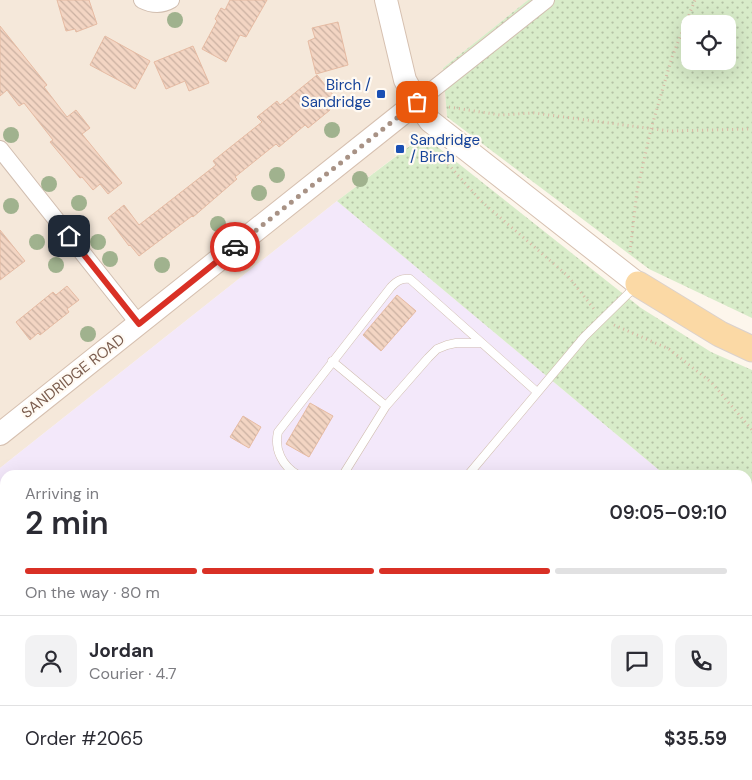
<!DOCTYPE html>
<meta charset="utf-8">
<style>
body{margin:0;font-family:"DM Sans",sans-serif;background:#f2f2f3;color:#2b2b33;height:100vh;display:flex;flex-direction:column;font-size:19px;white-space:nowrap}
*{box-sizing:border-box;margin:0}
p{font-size:16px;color:#7c7c81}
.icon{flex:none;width:28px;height:28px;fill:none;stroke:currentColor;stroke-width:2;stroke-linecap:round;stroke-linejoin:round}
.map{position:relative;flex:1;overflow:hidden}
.side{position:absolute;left:0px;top:470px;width:752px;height:310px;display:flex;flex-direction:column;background:#fff;border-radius:15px 15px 0 0;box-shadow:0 5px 20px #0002}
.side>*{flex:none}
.buttons{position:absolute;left:681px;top:15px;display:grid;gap:10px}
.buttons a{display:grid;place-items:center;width:55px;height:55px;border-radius:10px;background:#fff;box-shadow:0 5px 20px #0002;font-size:25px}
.pin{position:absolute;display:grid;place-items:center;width:42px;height:42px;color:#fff;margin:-21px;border-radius:10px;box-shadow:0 2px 8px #0006}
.courier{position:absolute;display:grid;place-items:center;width:50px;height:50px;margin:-25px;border:4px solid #d93025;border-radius:50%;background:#fff;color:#222;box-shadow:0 1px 6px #0007}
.headline em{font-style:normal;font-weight:600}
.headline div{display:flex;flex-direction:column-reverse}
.headline{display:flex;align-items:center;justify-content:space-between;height:85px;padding:0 25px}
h1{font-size:32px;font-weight:600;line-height:38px}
.bar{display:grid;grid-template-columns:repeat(4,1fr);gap:8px 5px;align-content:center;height:60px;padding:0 25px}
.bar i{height:6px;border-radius:4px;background:#e1e1e2}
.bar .current{background:#d93025}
.bar p{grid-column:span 4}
.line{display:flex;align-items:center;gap:12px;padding:0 25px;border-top:1px solid #e1e1e2}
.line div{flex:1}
.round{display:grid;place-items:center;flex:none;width:52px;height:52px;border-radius:10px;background:#f2f2f3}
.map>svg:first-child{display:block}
.residential{fill:#f5e8da}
.education{fill:#f3e8fa}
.grass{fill:url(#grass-dots);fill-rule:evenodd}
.building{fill:url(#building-back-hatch);stroke:#e6bba3}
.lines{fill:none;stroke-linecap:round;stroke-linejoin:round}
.lane-casing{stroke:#d1beb0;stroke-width:9}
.street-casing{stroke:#d1beb0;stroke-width:18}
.secondary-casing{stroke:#d6c0b0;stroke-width:24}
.primary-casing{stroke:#dad1cd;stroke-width:27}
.path{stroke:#d9b8a5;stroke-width:3;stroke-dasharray:1 4;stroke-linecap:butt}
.lane{stroke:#fff;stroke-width:8}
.street{stroke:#fff;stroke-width:16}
.secondary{stroke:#fff;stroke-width:22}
.primary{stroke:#fbd9a5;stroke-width:25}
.tree{fill:#a0b28e}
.done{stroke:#a89285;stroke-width:5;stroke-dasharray:0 9}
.route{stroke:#d93025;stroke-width:6}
.transit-dot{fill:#1a4fb4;stroke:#fffaf3;stroke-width:2}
.labels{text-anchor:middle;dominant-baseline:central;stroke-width:4.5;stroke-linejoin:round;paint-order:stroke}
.transit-label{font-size:15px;fill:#164399;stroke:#fffaf3;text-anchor:end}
.street-label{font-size:15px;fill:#7a5c4d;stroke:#fffaf3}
</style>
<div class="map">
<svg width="752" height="780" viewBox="0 0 752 780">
<defs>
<pattern id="grass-dots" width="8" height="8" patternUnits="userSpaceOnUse" patternTransform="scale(1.25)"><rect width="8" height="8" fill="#d8ecc9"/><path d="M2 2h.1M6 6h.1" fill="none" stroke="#b4c2a5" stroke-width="1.8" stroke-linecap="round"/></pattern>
<pattern id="building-back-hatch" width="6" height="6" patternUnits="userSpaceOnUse" patternTransform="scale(1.25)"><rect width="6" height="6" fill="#f3d5c3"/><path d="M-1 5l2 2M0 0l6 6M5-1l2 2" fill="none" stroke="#cab0a1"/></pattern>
</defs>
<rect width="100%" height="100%" fill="#fdf6ec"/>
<path class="residential" d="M0,0h528l-85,68 4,49 -110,84 -337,267z"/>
<path class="education" d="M337,201l328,274h-660v300h743v-231l4,4v232h-752v-312z"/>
<path class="grass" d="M528,0h224v318l-103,-49 -202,-152 -4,-49zM690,24h38v37h-38z
M415,142l20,3 206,163 70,44 41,18v178l-4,-4v-69h-83l-328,-274z"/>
<path class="building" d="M57,0h32l8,24 -21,8 -1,-3 -9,2z
M230,0h37l-21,37 -6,-2 -14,27 -24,-13 15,-28 -2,-2 6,-11 4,2z
M338,22l10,43 -32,9 -8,-33 7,-3 -3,-10z
M0,26l47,59 -3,2 23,30 9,-7 14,18 -8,6 40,49 -14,11 -8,-10 -7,6 -11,-13 -2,1 -30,-36 3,-2 -29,-37 -5,3 -12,-16 -7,6z
M105,36l45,25 -15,28 -45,-24z
M193,46l16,37 -20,8 -4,-10 -19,8 -12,-27z
M317,75l21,26 -9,7 1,2 -22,18 -3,-3 -26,22 -3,-3 -41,33 2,2 -44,38 -1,-1 -53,40 -9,-11 -1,1 -21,-28 16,-13 15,20 77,-60 -3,-4 49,-39 -5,-5 20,-16 3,4z
M0,230l25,31 -25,19z
M67,286l12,14 -12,9 2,3 -29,23 -2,-2 -8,7 -14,-18 37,-30 3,3z
M397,295l19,16 -35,40 -18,-16z
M310,403l23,13 -24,41 -23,-13z
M243,416l18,11 -12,21 -19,-11z"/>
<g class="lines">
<defs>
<path id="lane" d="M332,361l54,45
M298,475c-16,-9 -24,-26 -20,-43l113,-145c6,-6 10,-9 19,-8l127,113
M343,475l43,-69 42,-48 9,-9 10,-4 9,-2h25
M468,475l116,-138 52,-51
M205,780l7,-5"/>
<path id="street" d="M142,0c10,5 19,6 29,0
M417,102l129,-102
M0,149l139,175"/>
<path id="secondary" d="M386,0l19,80 12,22 13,19 208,163
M0,434l417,-332"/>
<path id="primary" d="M638,284l82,50 32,15"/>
</defs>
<use href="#lane" class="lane-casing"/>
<use href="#street" class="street-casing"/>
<use href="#secondary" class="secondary-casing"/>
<use href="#primary" class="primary-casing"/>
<path class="path" d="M449,107l51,8 34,-2 135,18 83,-2
M448,164l33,37 87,75 26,33
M630,252l7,-61 14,-62 21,-72 23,-57
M614,325l55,24 43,34 40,47"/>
<use href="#lane" class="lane"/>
<use href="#street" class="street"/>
<use href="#secondary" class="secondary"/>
<use href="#primary" class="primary"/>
</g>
<g class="tree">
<circle cx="175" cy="20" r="8"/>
<circle cx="332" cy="130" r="8"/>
<circle cx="11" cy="135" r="8"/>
<circle cx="277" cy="175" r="8"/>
<circle cx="360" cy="179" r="8"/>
<circle cx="49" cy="184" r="8"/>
<circle cx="259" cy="193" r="8"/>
<circle cx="79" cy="203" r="8"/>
<circle cx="11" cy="206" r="8"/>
<circle cx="218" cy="224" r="8"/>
<circle cx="37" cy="242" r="8"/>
<circle cx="98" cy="242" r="8"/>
<circle cx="110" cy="259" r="8"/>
<circle cx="56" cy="265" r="8"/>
<circle cx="162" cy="265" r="8"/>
<circle cx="88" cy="334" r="8"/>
</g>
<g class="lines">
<path class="done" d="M235,247l182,-145"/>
<path class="route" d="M69,236l70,88 96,-77"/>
</g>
<g class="transit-dot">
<rect x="376" y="89" width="10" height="10" rx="2.5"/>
<rect x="395" y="144" width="10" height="10" rx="2.5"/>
</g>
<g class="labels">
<g class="transit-label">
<text x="371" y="85">Birch /<tspan x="371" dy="17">Sandridge</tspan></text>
<text x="410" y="140" text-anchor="start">Sandridge<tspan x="410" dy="17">/ Birch</tspan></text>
</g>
<g class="street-label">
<text transform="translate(73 376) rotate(-38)">SANDRIDGE ROAD</text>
</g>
</g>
</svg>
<div class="buttons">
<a><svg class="icon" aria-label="locate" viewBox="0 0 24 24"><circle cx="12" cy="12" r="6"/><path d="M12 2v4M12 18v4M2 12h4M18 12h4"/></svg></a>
</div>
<div class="pin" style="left:417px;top:102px;background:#ea580c"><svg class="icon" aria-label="bag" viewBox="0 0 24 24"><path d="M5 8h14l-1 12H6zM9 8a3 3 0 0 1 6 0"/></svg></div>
<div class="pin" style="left:69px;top:236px;background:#1f2937"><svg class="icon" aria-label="home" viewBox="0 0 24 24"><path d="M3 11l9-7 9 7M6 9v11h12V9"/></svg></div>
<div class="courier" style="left:235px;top:247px"><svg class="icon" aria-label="car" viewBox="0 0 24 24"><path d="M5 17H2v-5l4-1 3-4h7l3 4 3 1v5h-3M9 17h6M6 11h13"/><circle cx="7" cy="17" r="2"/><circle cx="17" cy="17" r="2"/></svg></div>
<section class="side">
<div class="headline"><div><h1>2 min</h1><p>Arriving in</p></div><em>09:05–09:10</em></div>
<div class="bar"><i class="current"></i><i class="current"></i><i class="current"></i><i></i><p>On the way · 80 m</p></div>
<div class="line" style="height:90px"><a class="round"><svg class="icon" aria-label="person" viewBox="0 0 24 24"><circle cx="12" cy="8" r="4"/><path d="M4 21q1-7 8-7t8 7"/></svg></a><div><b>Jordan</b><p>Courier · 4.7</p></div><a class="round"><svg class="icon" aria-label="chat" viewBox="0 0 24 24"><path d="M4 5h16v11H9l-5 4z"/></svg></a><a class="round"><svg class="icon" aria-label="phone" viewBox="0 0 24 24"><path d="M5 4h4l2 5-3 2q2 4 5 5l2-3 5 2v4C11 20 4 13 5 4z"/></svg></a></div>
<div class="line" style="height:65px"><div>Order #2065</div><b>$35.59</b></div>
</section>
</div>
